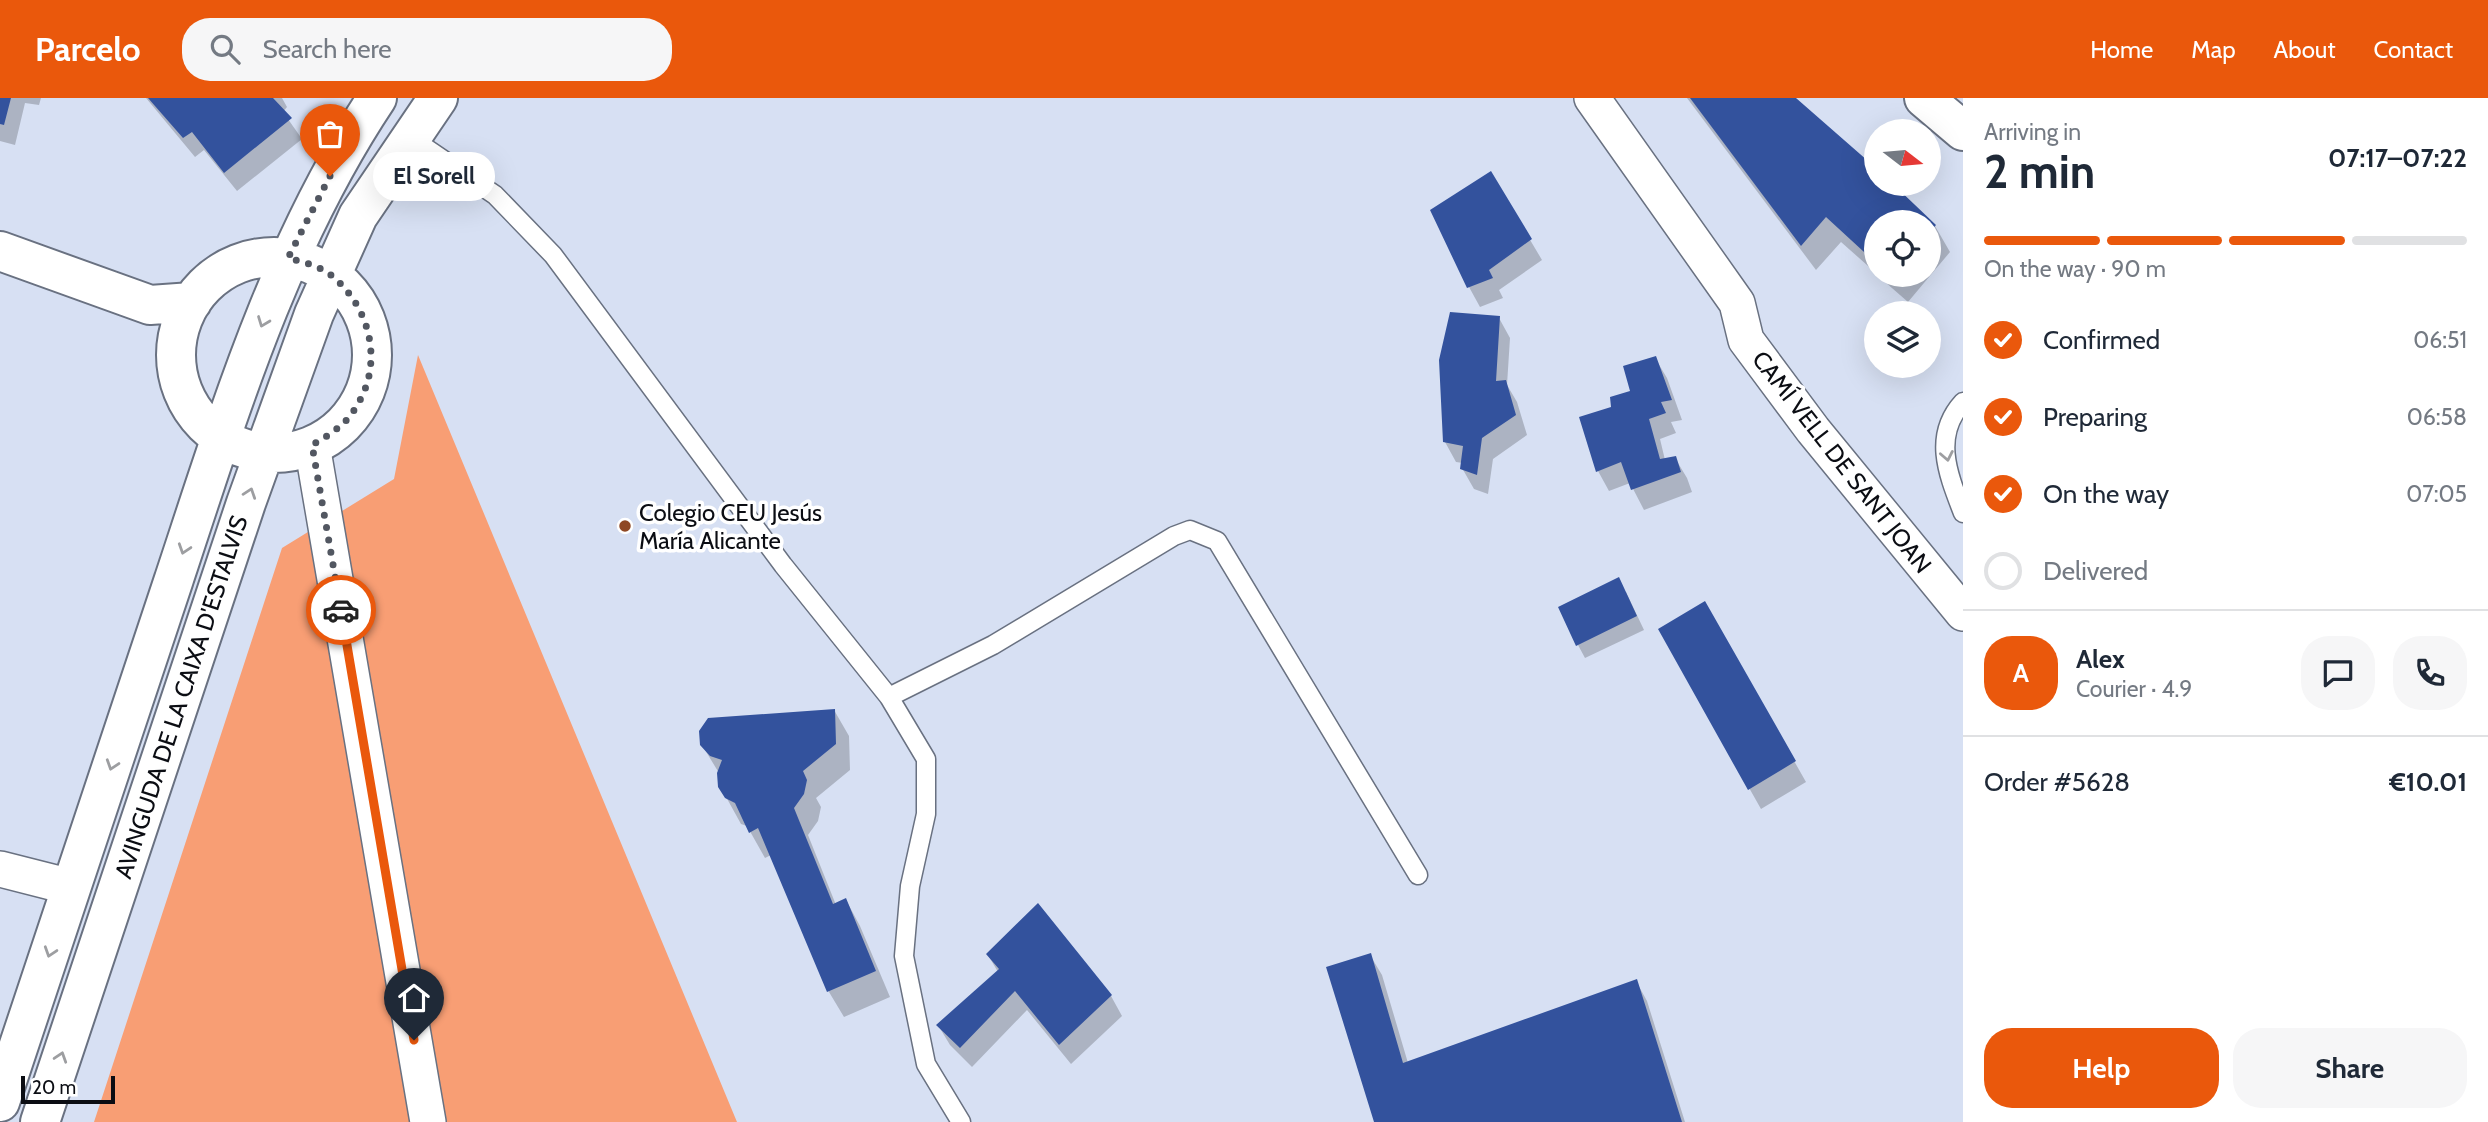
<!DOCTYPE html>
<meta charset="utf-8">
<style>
body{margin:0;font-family:Cabin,sans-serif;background:#f6f6f7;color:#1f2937;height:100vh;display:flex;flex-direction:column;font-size:26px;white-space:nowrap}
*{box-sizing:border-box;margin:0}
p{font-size:23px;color:#747a83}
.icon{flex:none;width:38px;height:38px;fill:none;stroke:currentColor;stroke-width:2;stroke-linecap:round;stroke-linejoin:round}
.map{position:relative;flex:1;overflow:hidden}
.details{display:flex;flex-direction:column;background:#fff;width:525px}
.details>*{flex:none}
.needle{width:46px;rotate:106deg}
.fabs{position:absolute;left:1864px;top:21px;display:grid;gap:14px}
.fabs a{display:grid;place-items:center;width:77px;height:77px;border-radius:50%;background:#fff;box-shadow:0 7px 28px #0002;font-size:35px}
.scale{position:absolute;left:21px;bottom:18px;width:94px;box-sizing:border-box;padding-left:7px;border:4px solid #0b0d13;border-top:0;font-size:19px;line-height:24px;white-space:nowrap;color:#0b0d13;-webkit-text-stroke:5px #fff;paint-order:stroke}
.pin{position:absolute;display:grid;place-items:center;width:60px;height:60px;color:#fff;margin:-72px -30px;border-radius:50% 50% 50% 0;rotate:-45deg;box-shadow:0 0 7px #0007}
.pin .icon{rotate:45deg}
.courier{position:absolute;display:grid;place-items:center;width:70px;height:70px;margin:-35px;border:5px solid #ea580c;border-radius:50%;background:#fff;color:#222;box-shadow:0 2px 9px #0007}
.bubble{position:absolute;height:49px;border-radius:24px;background:#fff;box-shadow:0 7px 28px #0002;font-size:23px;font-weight:700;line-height:49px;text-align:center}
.overview em{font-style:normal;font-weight:700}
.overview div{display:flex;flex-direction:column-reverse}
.overview{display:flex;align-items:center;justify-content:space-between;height:119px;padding:0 21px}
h1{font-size:46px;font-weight:700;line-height:52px}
.bar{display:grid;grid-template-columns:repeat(4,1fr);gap:10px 7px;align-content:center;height:84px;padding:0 21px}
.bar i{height:9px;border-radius:5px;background:#e0e1e3}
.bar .current{background:#ea580c}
.bar p{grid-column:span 4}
.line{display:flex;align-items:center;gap:18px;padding:0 21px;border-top:2px solid #e0e1e3}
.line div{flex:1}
.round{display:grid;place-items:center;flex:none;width:74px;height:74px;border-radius:28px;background:#f6f6f7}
ol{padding:0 21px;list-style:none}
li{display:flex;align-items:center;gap:21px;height:77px}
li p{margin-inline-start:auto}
li .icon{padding:7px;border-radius:50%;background:#ea580c;color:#fff;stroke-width:4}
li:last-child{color:#747a83}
li i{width:38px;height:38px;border:4px solid #e0e1e3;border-radius:50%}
.primary-button{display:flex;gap:14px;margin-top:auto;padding:14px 21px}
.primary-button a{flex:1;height:80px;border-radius:28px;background:#ea580c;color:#fff;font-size:28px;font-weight:700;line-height:80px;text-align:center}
.primary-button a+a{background:#f6f6f7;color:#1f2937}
header{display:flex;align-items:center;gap:42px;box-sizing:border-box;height:98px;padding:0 35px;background:#ea580c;color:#fff}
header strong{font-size:33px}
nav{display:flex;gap:38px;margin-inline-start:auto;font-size:24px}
.search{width:490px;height:63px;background:#f6f6f7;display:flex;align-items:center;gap:18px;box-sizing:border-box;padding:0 24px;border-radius:28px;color:#747a83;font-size:26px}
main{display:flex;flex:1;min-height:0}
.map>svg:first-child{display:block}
.green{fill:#f89e74}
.shadow{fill:#0003}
.building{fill:#33529d}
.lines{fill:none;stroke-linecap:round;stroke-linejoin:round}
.lane-casing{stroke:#697181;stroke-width:21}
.street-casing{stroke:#697181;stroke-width:38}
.secondary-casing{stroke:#697181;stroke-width:42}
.lane{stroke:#fff;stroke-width:18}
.street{stroke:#fff;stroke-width:35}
.secondary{stroke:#fff;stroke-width:38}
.oneway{stroke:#9d9ea1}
.done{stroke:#525761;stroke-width:7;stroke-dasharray:0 12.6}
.route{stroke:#ea580c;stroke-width:9}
.poi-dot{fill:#8e4724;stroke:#fff;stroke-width:2.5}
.labels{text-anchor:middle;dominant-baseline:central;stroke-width:7;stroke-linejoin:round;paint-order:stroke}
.street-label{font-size:24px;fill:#0b0d13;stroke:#fff}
.poi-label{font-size:24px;fill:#0b0d13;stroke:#fff;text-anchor:start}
</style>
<header>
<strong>Parcelo</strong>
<div class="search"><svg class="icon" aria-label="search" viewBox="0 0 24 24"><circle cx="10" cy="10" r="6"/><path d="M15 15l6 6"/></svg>Search here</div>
<nav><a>Home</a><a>Map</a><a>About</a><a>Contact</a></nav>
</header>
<main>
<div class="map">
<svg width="1963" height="1024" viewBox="0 0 1963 1024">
<rect width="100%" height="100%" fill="#d7e0f3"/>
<path class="green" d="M418,257l319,767h-643l188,-574 112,-69z"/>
<path class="shadow" d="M0,0h41l-2,7 -14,-2 -10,42 -15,-4z
M146,0h136l5,9 -4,5 19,27 -65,52 -33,-41 -9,7z
M1687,0h107l82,72v14h15l44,42 15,26 -42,50 -31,-27h51v-53h-52v51l-35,-31 -25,28z
M1491,76l51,86 -43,30 4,8 -23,9 -11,-20z
M1499,220l11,20 -3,47 10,17 10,33 -34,24 -5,35 -14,-5 -12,-21 1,-5 -7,-1 -11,-20z
M1655,260l12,20 15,42 -11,2 5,11 -16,6 5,21 10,-2 12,20 5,14 -48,18 -14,-27 -21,8 -11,-20 15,-62 19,-16z
M1626,494l18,38 -59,28 -7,-13z
M1705,506l101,178 -45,27 -101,-179z
M834,612l15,26 1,34 -34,28 5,9 -3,14 -10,14 28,70 10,-5 14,26 30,71 -46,20 -15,-25 -58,-137 -6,3 -18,-32 -6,-2 -21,-38 -1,-13 -17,-28z
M1038,807l73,91 11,20 -51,48 -44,-54 -55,57 -22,-22 -12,-20 60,-53 -10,-17z
M1370,857l12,20 26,88 228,-82 11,20 38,121h-310z"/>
<path class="building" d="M0,0h11l-7,27 -4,-1z
M148,0h125l19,20 -68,55 -32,-41 -9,6z
M1690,0h106l80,70v16h17l43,41 -8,9v-12h-52v41l-50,-46 -25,29z
M1491,73l41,68 -43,31 4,8 -26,10 -37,-78z
M1450,214l50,4 -4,65 10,-1 10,35 -34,23 -5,37 -17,-6 3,-23 -20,-4 -4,-82z
M1656,258l16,44 -11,2 5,11 -17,6 11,40 16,-3 5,16 -50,18 -10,-28 -25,10 -17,-55 32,-10 -1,-10 20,-6 -7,-25z
M1619,479l18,39 -61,30 -18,-39z
M1705,503l91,160 -48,29 -90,-161z
M835,611l1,35 -33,27 4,9 -3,14 -10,14 39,96 13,-6 30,73 -49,21 -69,-164 -9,5 -14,-30 -10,-5 -7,-11 -1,-14 5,-13 -12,-4 -10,-11 -1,-14 9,-13z
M1038,805l74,92 -53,50 -44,-54 -55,57 -24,-23 63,-56 -13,-15z
M1371,855l32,110 234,-84 45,143h-308l-48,-155z"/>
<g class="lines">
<defs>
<path id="lane" d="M411,40l84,57 58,60 230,310 106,132 37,62v55l-16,72 -6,70 22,108 35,58
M1963,304c-31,34 -15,72 0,111
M889,599l104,-52 181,-109 16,-6 27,11 201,334"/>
<path id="street" d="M1592,0l145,205 9,37 67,90 150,183
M312,347l116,677
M0,771l71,18"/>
<path id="secondary" d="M1924,0l39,33
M0,153l150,54 42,-3
M176 257a98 98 0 1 1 196 0a98 98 0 1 1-196 0Z
M0,1004c58,-175 116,-349 174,-523 55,-166 105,-334 203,-481
M40,1024l206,-619 68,-189 44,-98 80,-118"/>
</defs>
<use href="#lane" class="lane-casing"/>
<use href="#street" class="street-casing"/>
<use href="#secondary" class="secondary-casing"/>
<use href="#lane" class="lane"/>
<use href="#street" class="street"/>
<use href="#secondary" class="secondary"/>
</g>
<defs><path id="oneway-chevron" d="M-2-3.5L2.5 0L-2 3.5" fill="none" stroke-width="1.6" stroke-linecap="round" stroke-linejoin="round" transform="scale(1.75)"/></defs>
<g class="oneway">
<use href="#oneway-chevron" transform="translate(263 224) rotate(111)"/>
<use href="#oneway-chevron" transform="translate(1947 358) rotate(79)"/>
<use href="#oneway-chevron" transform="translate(250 395) rotate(-71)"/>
<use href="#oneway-chevron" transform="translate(184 451) rotate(108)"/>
<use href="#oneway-chevron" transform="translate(112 667) rotate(108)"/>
<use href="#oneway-chevron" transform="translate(50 854) rotate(108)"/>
<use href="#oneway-chevron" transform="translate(61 959) rotate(-72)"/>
</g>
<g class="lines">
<path class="done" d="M330,78l-42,82c15,4 32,8 44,18 39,32 52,88 24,131 -10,18 -27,28 -44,38l29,165"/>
<path class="route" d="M341,512l73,430"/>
</g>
<circle class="poi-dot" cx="625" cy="428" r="7"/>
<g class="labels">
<g class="street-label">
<text transform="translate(1842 364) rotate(52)">CAMÍ VELL DE SANT JOAN</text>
<text transform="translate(181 599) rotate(-72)">AVINGUDA DE LA CAIXA D'ESTALVIS</text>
</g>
<g class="poi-label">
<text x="639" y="414">Colegio CEU Jesús<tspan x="639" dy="28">María Alicante</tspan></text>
</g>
</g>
</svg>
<div class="fabs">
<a><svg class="needle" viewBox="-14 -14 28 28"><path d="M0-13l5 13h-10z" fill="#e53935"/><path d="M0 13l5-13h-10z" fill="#747a83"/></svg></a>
<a><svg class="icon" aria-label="locate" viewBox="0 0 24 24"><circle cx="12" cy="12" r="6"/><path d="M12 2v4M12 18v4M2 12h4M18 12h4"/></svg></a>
<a><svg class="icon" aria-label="layers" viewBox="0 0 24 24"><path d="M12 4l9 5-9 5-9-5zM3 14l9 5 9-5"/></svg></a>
</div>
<div class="scale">20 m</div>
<div class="pin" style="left:330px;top:78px;background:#ea580c"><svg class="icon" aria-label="bag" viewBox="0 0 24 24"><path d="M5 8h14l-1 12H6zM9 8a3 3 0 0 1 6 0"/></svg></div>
<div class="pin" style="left:414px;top:942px;background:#1f2937"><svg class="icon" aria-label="home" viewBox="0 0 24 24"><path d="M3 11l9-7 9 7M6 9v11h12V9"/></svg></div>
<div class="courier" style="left:341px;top:512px"><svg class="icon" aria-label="car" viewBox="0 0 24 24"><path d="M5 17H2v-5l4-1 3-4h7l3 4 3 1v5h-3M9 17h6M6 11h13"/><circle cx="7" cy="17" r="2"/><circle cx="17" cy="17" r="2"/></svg></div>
<div class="bubble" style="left:373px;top:54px;width:122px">El Sorell</div>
</div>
<section class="details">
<div class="overview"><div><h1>2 min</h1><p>Arriving in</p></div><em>07:17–07:22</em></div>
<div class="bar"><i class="current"></i><i class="current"></i><i class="current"></i><i></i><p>On the way · 90 m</p></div>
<ol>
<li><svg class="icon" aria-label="check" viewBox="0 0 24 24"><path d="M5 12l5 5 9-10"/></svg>Confirmed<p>06:51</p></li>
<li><svg class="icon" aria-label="check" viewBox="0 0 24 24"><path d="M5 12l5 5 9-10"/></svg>Preparing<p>06:58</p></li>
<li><svg class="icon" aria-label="check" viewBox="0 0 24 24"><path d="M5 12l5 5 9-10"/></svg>On the way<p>07:05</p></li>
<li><i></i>Delivered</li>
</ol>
<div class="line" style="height:126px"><b class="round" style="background:#ea580c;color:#fff">A</b><div><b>Alex</b><p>Courier · 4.9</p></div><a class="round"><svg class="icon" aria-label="chat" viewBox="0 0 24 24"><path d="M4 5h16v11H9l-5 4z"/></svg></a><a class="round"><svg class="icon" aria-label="phone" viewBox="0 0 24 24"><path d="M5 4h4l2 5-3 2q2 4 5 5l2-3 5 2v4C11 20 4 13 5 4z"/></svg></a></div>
<div class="line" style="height:91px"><div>Order #5628</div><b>€10.01</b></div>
<div class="primary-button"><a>Help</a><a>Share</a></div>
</section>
</main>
